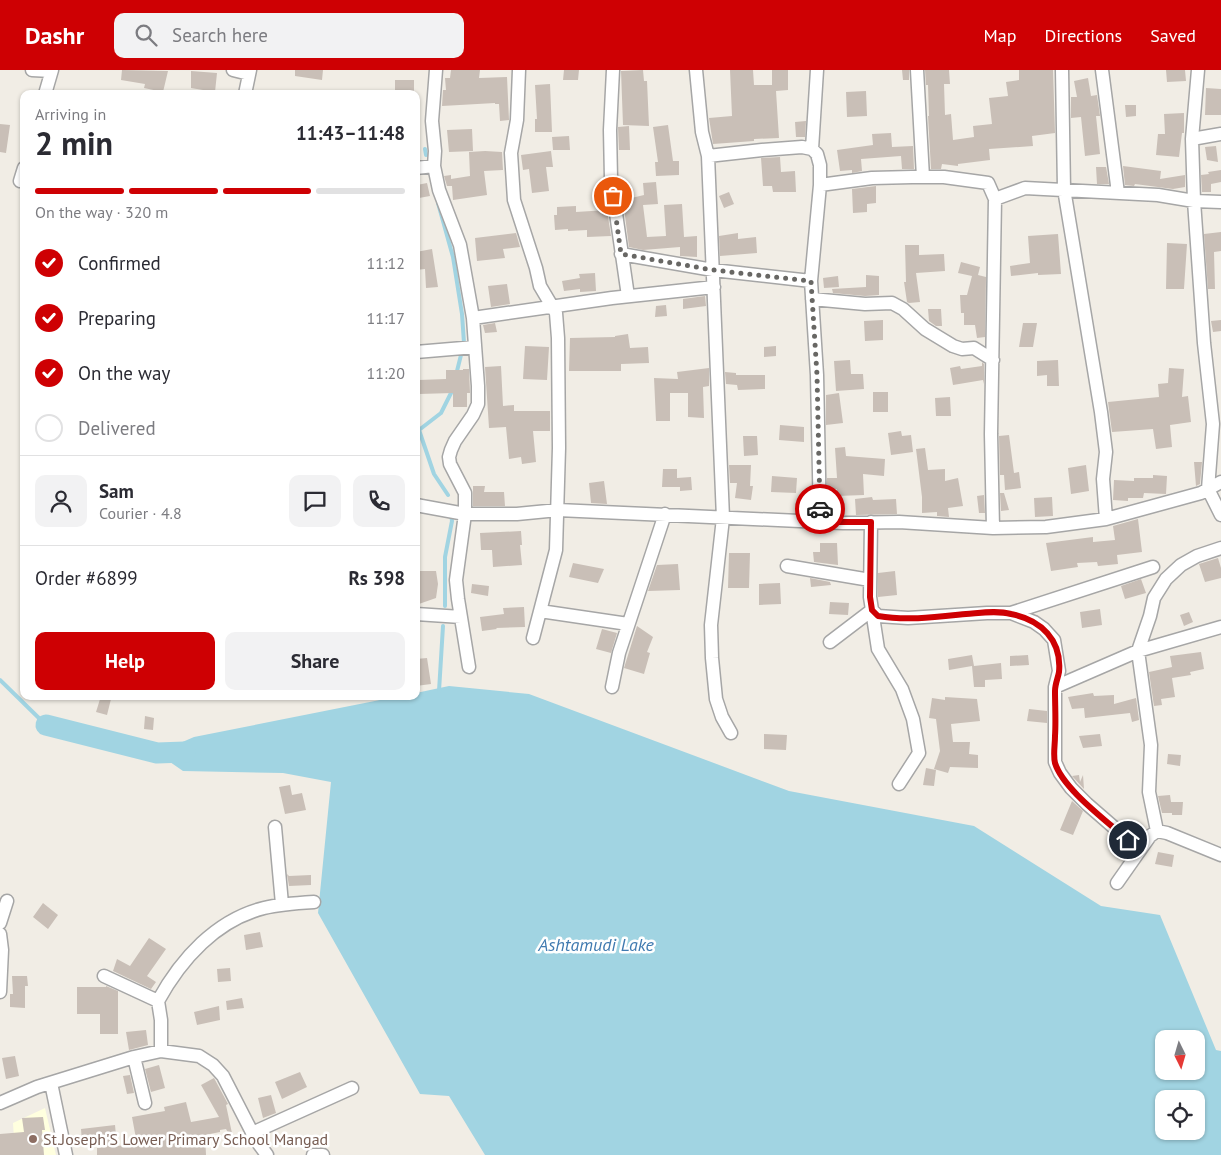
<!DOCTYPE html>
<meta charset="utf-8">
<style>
body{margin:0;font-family:"PT Sans",sans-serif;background:#f2f2f3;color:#2b2b33;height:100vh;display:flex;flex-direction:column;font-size:19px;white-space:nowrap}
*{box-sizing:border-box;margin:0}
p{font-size:16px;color:#7c7c81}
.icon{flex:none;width:28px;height:28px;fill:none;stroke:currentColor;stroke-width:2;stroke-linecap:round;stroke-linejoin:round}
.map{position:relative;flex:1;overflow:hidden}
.panel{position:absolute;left:20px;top:20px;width:400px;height:610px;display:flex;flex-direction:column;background:#fff;border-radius:10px;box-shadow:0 1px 4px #0004}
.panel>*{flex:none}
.needle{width:32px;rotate:175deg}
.buttons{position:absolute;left:1155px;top:960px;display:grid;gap:10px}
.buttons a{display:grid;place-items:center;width:50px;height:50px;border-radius:10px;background:#fff;box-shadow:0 1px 4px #0004;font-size:25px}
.pin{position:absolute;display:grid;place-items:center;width:42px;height:42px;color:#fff;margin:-21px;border:2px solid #fff;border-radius:50%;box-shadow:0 1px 5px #0007}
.courier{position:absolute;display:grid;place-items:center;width:50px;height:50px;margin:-25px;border:4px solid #ce0003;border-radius:50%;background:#fff;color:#222;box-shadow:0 1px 6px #0007}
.summary em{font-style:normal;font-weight:700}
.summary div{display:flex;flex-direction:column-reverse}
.summary{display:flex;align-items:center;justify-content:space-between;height:85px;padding:0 15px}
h1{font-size:32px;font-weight:700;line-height:38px}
.bar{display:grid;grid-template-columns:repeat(4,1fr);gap:8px 5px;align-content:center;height:60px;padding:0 15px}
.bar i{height:6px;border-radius:4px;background:#e1e1e2}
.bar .current{background:#ce0003}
.bar p{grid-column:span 4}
.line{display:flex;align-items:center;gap:12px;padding:0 15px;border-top:1px solid #e1e1e2}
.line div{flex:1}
.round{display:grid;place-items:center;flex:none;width:52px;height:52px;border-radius:10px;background:#f2f2f3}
ol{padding:0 15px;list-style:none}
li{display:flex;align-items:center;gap:15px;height:55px}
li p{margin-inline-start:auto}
li .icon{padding:5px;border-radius:50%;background:#ce0003;color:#fff;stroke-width:4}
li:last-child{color:#7c7c81}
li i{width:28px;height:28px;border:2px solid #e1e1e2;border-radius:50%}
.primary-button{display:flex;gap:10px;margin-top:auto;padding:10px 15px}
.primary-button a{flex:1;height:58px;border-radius:10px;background:#ce0003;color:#fff;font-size:20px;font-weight:700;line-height:58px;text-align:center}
.primary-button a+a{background:#f2f2f3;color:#2b2b33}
header{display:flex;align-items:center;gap:30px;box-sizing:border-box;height:70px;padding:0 25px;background:#ce0003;color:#fff}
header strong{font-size:24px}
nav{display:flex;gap:28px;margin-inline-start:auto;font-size:18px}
.search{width:350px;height:45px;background:#f2f2f3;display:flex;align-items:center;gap:12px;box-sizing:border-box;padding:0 18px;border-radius:10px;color:#7c7c81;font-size:19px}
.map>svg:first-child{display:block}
.education{fill:#ffffdf}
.water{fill:#a1d4e2;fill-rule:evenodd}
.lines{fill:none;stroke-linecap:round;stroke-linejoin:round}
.stream{stroke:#a1d4e2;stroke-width:4}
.river{stroke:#a1d4e2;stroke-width:21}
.building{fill:#c9bfb7}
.minor-casing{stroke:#a6a6a6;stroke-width:15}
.minor{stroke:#fff;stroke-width:12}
.done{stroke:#686764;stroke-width:5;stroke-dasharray:0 9}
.route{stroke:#ce0003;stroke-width:6}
.education-dot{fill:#8d6e63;stroke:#fff;stroke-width:2}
.labels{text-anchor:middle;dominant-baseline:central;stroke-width:5;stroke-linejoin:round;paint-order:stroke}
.education-label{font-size:16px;fill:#785e54;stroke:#fff;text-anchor:start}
.water-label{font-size:18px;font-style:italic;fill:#407ab0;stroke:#fff}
</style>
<header>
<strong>Dashr</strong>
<div class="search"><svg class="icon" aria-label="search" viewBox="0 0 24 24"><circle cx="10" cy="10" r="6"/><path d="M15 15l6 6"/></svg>Search here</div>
<nav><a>Map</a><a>Directions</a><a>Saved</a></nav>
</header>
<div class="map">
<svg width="1221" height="1085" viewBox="0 0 1221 1085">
<rect width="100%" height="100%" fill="#f1ede5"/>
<path class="education" d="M45,1038l11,47h-41l-2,-32z"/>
<path class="water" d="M449,616l80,8 260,97 185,35 127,80 59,9 56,135 5,1v104h-736l-36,-59 -29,-2 -102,-181 13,-131 -48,-9 -100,-2 -26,-18 37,-16 206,-41h16v-3zM1164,969h32v32h-32zM1164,1029h32v32h-32z"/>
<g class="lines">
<path class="stream" d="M425,79l1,6
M438,133l15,54 9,57 2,29 -8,32
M448,425l-14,-21 -15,-44 22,-17 12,-24
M445,536v-49l7,-36 -1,-6
M0,610l46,45
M439,621l4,-65"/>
<path class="river" d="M46,655l111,28 28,-1"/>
</g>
<path class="building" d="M122,0l46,1 -5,21 -19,-4 1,-4 -24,-4z
M295,0h28l-1,10 -27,-4z
M451,0h29l-1,8 28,-1 2,43 -9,1 -1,-17h-4v-1l-53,3 1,-16h3l-1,-12h5z
M564,0h15l-1,10h-15z
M643,0l1,11h3l2,45 -26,-1 -2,-54z
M730,0h23l1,15h18v-15h16v20l-12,1 3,47 -25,1v2l-41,3 -4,-26 23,-2z
M902,0h7v10h-6z
M925,0h24l1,14h-6l1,31 6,-1 2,26 21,-3 -1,-11 19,-2 -3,-26 19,-2 -2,-14 13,-2v-10h34l2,63 -23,3 1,10 -44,3 1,11 -32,4v2l-16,-2 -1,5h-10l-3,-53h1l-1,-31h-2z
M1166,0h19l1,11 -19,1z
M191,1l26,2 -2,19 -24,-4z
M1088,8l3,18 6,-1 3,21h-4l4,38 -15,2 -4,-39 -10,1v-21h6l-3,-16z
M395,10h19v14h-19z
M550,14l2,48h-17v-13h2l-2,-34z
M1206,18l15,1v26h-16z
M866,21l1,25 -20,1 -1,-25z
M1125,35h11v11l-10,1z
M1184,43v20h-2l-3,24 -23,-2 2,-21h7l-1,-20z
M806,51l-1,16h-9l-1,-15z
M0,54l10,1 -4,28 -6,-1z
M668,55l5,36h6v14l-23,1 -1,-14h3l-5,-35z
M629,56l1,24h-11l-1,-23z
M472,59l1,22 -24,1 -2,-22z
M891,63l1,14 21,-1 1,23h-12l-1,-13 -40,3 1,12 -10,2v-3l-12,1 -3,-21 36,-5 -1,-11z
M569,66l1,14h-17l-1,-13z
M1216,76l2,16 -11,-2 -2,-13z
M485,81l17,1 1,18 -19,1 3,24 -34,5 -1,-14h-5l-3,-10 7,-1v4l19,-3 -1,-24z
M551,81l2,16h-7l3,24 -17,2 -3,-24 -6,1 -2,-15z
M780,87l1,15 14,-1 1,21h-23l-1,-6h-9l-2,-28z
M1123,96l38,5 -1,8 25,-4v12l-12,2 -38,-5 -1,2 -9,-1z
M1096,97h10l3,17h-12z
M1221,100v12l-10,2v8h-9l-1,-17 8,-1 -1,-2z
M656,112l2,22 -15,1 4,32 19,-1 -2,-31 18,-1 2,33 13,-1v21l-17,-1v-9l-37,3 -14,-3 -6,-47 21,-5 -1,-12z
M427,113l3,13 -11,2 -2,-13z
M876,116v17l-9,1v8l-14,1 -1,-24z
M729,122l5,12 -10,4 -5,-12z
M576,136v6l31,-2 4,26 -24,1v-7l-19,1v-2l-13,1 -1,-15h3v-8z
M1221,162v19l-7,1 1,37h-7l-4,-55z
M516,163l4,14 -17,2 2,9 -28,3 -2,-23z
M738,163v6l18,-2 1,16 -37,3 -1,-20z
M1058,164l3,40 -23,1v-2l-27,3 -1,-10 20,-3 -2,-27z
M1167,173l20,1 -3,45h-18z
M905,175h14v10l25,-1 1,17 -29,2 4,29 -11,1 -2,-1 -3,-20h2z
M432,179l6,38 -12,1 -1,-19 -9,1v-18z
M961,192l19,5 -2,8 8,2 -1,60 -8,1 -2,-13h-11v-12h-3l-1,-18h7l5,-19 -14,-3z
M595,203l1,18 -16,1v-3l-16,2 -2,-10 18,-3 -1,-4z
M866,205l13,1v19l-14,1 -32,-3 -1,-4 34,-2z
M838,206l1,11 -15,1 -1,-10z
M507,214l3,20 -19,3 -3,-21z
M705,226l1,10 -23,3v-10z
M666,235l1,11 -12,1 1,-11z
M928,239h13l1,17h-6l-7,-5z
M883,250v20l-18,1 -1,-20z
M1221,250v11l-8,1 -2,-11z
M495,253l2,9 -12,1 -2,-8z
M1023,253h14l-4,24h-14z
M628,264l2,14 18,-1 1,16 -28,1v7h-52l1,-33 45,-1v-1z
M525,276l24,1 -2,33 -24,-1z
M776,276v10l-12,1v-10z
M850,290l1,14h12l1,15 -28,2 -2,-30z
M1058,290l1,26h-12v-11l-10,1v-15z
M982,292l2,2v20l-1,-4 -30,5 -3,-17 10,-2 1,3 21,-3z
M501,296l2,40 11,-1v6h36v20h-17l3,31 -14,2 -1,-7 -12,2 -3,-32 -17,1 -4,-61z
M709,298v18l-6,1 1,31 -16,-1v-24h-18v28h-14l-2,-43 24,1 -1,-7z
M1169,298l15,1 -2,28 6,-1 3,26 -21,3 2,22 -16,2 -3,-20 -41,3 -4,-30 51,-5 -1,-13 10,-1z
M463,299h6l1,24h-3v14h-14v-14l-34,1v-14l27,-1v-9h17z
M725,302l11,1v2h29v14l-27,1 -1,-5 -11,-1z
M873,322h15v20h-15z
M839,323l4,30 -17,2v-30z
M950,327l1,19h-15l-1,-18z
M780,355l24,2v15l-25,-2z
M901,361l1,5 9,-1 2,17 -22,3 -3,-22z
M1009,365l5,38 5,-1 2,16 -16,2 -1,-15h-4l-1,-39z
M743,366h14l1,19 -14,1z
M845,377l1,9 39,3 -1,17 -21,-2 1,21 -27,1v-7l-10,1v-12h10l-2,-30z
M925,378l3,22 17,-1v12l13,-3 5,28 -15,2 1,9 -12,-1v-4l-15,1v-16l-6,-48z
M1194,392h8l-2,22 -4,2z
M729,395h22l-1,21h3l-2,14 -16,-2 2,-15h-7z
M1086,395l3,26 -18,3 -3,-26z
M663,399h14v9l14,-1 1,13 -12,1v-4h-18z
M1153,405l14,1 -1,18 -22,-1 -1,5h-15v3l-15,-1 1,-20 20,1v-3h19z
M772,406l25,2 -1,15 -25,-1z
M604,411l3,23 -16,-1 -2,-20z
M473,416h12l-1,6h20l1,14h-32z
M1000,423h4l5,17 -8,1z
M984,425l1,18h-6l-2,-17z
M872,427l1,3 23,-1 1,15 -41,1 -1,-16z
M1052,427l1,19 -18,1 -1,-19z
M1138,449l4,33 -25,3 1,9 -20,2 -1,-4 -20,1 1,4 -27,4 -5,-28 47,-6v5l22,-2 -2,-14z
M521,461l1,14h-2l2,20 -29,2 -1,-17h-11l-1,-17z
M820,473h17l1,22 -24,-3 -1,-10h7z
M729,483h21l-1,35h-21z
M1218,488l3,10v10l-16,4 -6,-18z
M573,493l31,6 -6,14 -29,-6z
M678,494l2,26 -32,1 9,-26z
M416,501h20l2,13 -2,14 -20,7z
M895,501l2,24 -19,2v-24z
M810,508l20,4 1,3 -20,2z
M1141,509l5,14 -21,6 -4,-13z
M780,513l1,21 -22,1v-21z
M472,514l17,2 -1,10 -17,-3z
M830,532l19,1 -1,12 -19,-1z
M524,537l1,20 -29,1 1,1 -15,2 -2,-14 24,-3 -1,-6z
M1100,539l2,16 -20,3 -2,-16z
M1189,542l4,10 -9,4 -4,-11z
M637,556l16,11 -6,15 3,1 -6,21 -20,-6z
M602,559l15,4 -6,20 -15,-4z
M1201,582l3,17 -14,3 1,3 -19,3 3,19 -14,2 1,6 -8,1 -5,-34 23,-5 -2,-11z
M972,585l2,11 27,-3 1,16 -17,1v7h-11l-2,-21 -23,4 -1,-11z
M1028,585l1,10 -19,1v-10z
M427,588l4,26 -15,2v-27z
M1093,623l1,3 20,-1v9l22,-6 3,22 -7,2 -2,-9 -45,5 -1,-10 -12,1 -4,-12z
M101,626l10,3 -4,16 -11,-3z
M945,627l32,2 3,22 -29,3 2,18h17l-1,12 9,1v13l-28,-1 -2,6 -14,-4 6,-18 -4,-32 -7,-1 3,-20 13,2z
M1029,639l18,2v12l-20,-2z
M145,646l9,2 -1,12 -9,-1z
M764,664l23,1 -1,15 -22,-1z
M1100,664l2,12 -19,2 -4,-12z
M1168,684l13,1 -1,11 -13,-2z
M926,698l10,2 -2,16 -11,-1z
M1079,705l1,7 3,-7 1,14 -12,-13z
M290,715l2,10 10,-2 4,17 -21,4 -6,-27z
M1170,725l1,7h12l-1,13h-10v-2h-10l-4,-17z
M1072,731l11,10 -10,24 -13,-5z
M1158,782l16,3 -2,12 -17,-3z
M287,804l2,2 22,-1v10l-22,1z
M43,833l15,12 -10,14 -15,-12z
M260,862l3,15 -17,3 -2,-15z
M149,868l17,11 -19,27 9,6 -5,7 -38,-18 4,-12 13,7z
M230,898l1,13 -13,1 -1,-13z
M12,906h15l1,10h-3v22l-15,-1v-13h3z
M106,916l12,5v43h-18v-20h-23v-27h29z
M242,928l2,10 -17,2 -1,-9z
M219,936l1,14 -23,5 -3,-13z
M146,960l2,15 -19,5 -3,-18z
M15,986l4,20 -13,3 -4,-21z
M159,995l6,23 -14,4 -6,-23z
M300,1002l7,15 -25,12 -7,-17z
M130,1005l4,18 -7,1 -4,-18z
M214,1008l14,26 -2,1 7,33h-2l-5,-9 -6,1v2l-15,3 1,20h-109v-7l9,-1 -1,-8 -23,3 -1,-13 34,-4 2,21 20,-2 -5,-27 33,-6 -1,-4 22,-5 5,20 28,-5 -18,-32z
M271,1025l5,18 -13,5 -5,-20z
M43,1047l2,13h-3l2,25h-44v-21l24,-2 -2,-14z"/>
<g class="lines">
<defs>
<path id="minor" d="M32,0l19,1
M233,0l16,4
M436,0l-4,51 3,30 -1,15 5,24 21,55 13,73 5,68v18l-5,11 -18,26 -4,9 -2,7 1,7 15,29v21l-9,66 2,19 11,68
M519,0l-2,50 -6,33 3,47 22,68 4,18 16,27 2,25 1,110 -3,102 -23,88
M613,0l-3,60 1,49 17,117
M696,0l6,62 6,24 15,362 -12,107 1,33 4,41 6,18 9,16
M917,0l6,107
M1062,0l2,119 37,223 5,40 -3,27 3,40
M1102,0l16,123
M1198,0l-6,69 2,62 10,142 9,81 -5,65 13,26
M45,24l7,-24
M245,24l5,-24
M1192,69l29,-5
M812,79l5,-79
M708,86l54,-6 40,-3 10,2 5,5 3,11v20l-9,96 6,94 3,147
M416,98l18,-2
M20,111l4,-13
M820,115l52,-7 40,-1h32l44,6 7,16 30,-11 133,7 36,6 27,1
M621,184l92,16 98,11
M812,229l53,5 27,-1 11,6 22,20 28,17 9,3 12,-1 19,12
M473,248l139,-20 102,-11
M416,282l59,-5
M416,435l49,9h52l41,-4 285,13 56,-1 94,6 53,-1 60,-8 95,-26 20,-11
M871,452l-1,75 2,13 6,6 30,2 79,-5h24l23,9 10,7 10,11 5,31 -4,16v75l5,11 11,15 16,16 53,46
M993,458l-2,-94 4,-235
M787,496l83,14
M540,541l88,13
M1011,543l142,-46
M416,544l45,3
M830,572l42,-32 6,39 24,40 11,30 6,34 -20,31
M612,617l7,-34 46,-139
M1055,617l83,-36 83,-24
M275,757l7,77
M1157,761l-8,-39 2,-47 -13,-94 12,-35 4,-18 12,-19 15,-14 16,-9 24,-8
M1117,813l33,-47 7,-5 10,2 54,22
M0,853l7,-22
M0,864l2,16 -2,42
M104,906l54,25
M161,981v-31l-3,-19c23,-42 58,-81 106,-93 16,-4 33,-5 50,-6
M134,987l11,46
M51,1013l15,72
M0,1033l37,-16 97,-30 27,-6 38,5 14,9 10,11 33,64 11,15
M252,1063l100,-45
M313,1085h10"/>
</defs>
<use href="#minor" class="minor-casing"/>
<use href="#minor" class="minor"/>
</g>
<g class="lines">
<path class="done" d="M613,126l8,58 92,16 98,11 6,94 3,134"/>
<path class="route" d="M820,439v13h51l-1,75 2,13 6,6c29,5 59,1 88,-2 14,-1 31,-4 45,0 30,6 51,26 48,58 -1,6 -4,12 -4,19 0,15 1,30 0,45 0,9 -2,19 0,27 8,26 52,58 73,77"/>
</g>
<circle class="education-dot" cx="33" cy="1069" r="5"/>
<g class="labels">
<g class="education-label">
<text x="43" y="1069">St.Joseph'S Lower Primary School Mangad</text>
</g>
<g class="water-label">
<text x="596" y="874">Ashtamudi Lake</text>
</g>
</g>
</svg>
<div class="buttons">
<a><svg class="needle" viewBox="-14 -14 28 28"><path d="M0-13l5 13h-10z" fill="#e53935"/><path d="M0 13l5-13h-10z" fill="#7c7c81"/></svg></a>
<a><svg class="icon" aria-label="locate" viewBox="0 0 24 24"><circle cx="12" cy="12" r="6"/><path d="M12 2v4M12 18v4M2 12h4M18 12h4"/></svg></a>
</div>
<div class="pin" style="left:613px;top:126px;background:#ea580c"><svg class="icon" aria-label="bag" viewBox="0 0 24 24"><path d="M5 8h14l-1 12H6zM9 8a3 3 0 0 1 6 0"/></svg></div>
<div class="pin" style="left:1128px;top:770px;background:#1f2937"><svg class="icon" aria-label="home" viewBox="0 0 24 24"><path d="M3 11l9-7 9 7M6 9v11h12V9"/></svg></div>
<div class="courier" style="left:820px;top:439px"><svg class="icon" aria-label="car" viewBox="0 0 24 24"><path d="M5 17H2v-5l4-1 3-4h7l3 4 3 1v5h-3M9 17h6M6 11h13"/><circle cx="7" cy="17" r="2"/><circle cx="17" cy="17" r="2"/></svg></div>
<section class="panel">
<div class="summary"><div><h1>2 min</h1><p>Arriving in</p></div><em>11:43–11:48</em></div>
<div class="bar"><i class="current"></i><i class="current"></i><i class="current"></i><i></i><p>On the way · 320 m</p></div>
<ol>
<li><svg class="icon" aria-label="check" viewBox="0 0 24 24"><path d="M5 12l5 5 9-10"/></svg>Confirmed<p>11:12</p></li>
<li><svg class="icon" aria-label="check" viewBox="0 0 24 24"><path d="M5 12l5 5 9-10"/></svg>Preparing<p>11:17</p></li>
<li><svg class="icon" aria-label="check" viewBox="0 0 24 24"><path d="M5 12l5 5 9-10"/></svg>On the way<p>11:20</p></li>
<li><i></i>Delivered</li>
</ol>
<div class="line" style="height:90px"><a class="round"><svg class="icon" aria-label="person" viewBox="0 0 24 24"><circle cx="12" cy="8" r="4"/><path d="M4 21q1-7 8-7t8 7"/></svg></a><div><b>Sam</b><p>Courier · 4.8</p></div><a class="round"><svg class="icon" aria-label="chat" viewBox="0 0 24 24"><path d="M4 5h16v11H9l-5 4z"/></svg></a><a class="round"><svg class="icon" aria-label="phone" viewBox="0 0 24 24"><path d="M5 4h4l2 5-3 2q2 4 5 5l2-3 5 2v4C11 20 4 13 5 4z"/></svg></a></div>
<div class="line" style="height:65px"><div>Order #6899</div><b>Rs 398</b></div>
<div class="primary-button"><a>Help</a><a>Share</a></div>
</section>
</div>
